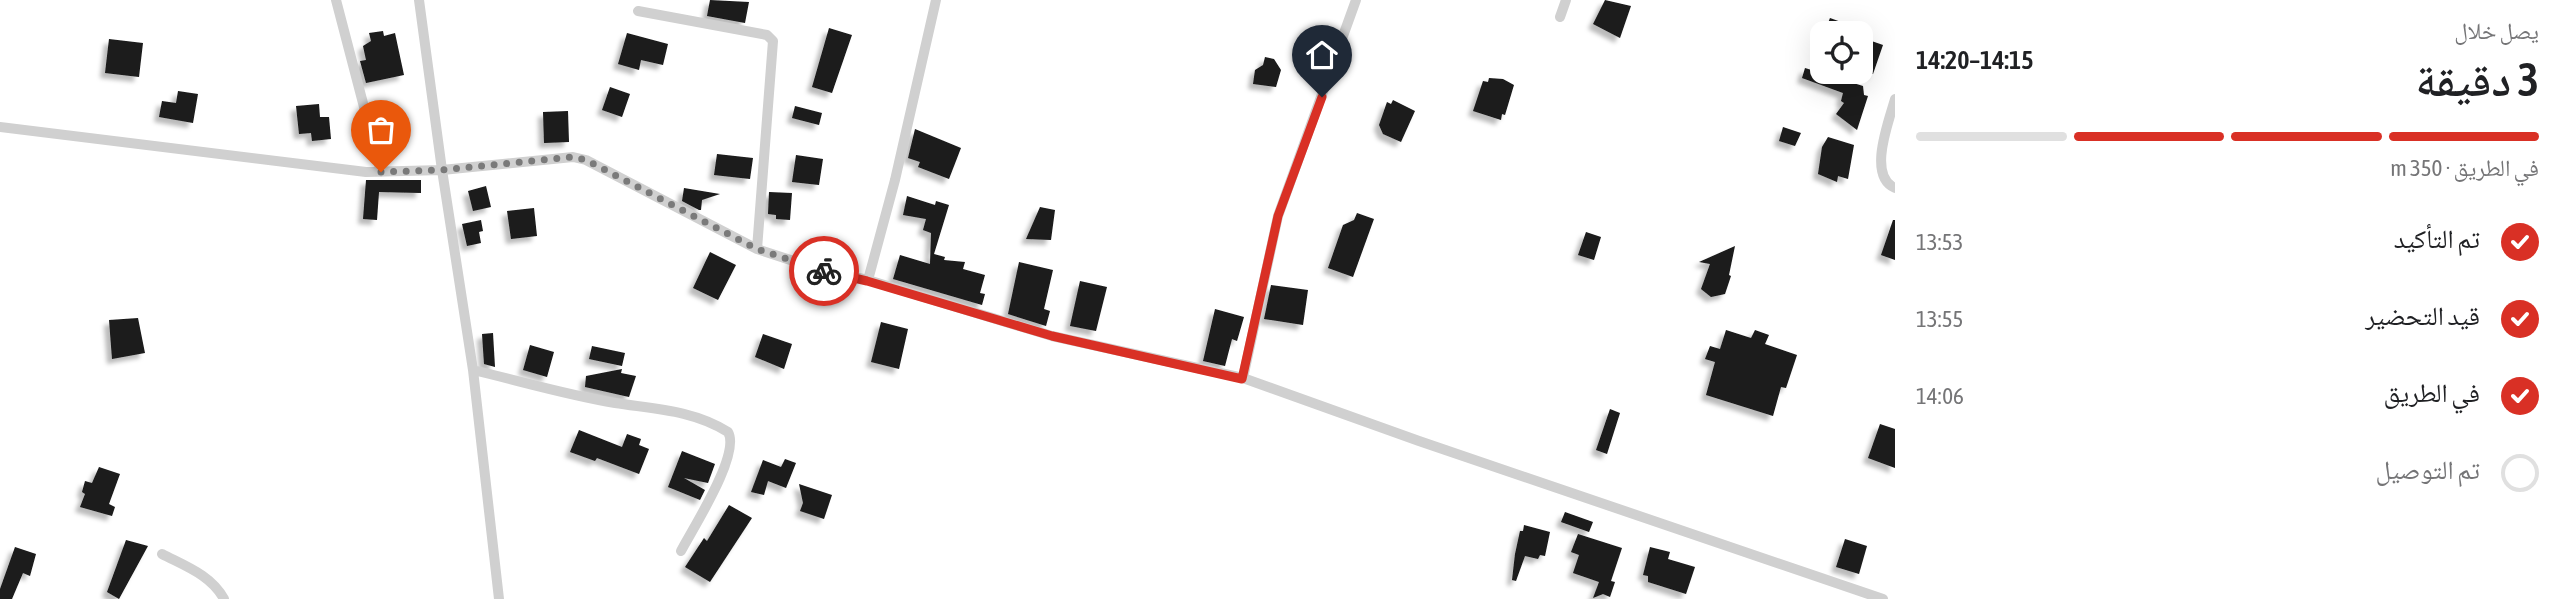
<!DOCTYPE html>
<html lang="ar">
<meta charset="utf-8">
<style>
body{margin:0;font-family:"Asap Condensed","Noto Naskh Arabic",sans-serif;background:#f6f6f6;color:#202124;direction:rtl;height:100vh;display:flex;flex-direction:column;font-size:26px;white-space:nowrap}
*{box-sizing:border-box;margin:0}
p{font-size:23px;color:#757577}
.icon{flex:none;width:38px;height:38px;fill:none;stroke:currentColor;stroke-width:2;stroke-linecap:round;stroke-linejoin:round}
.map{position:relative;flex:1;overflow:hidden;direction:ltr}
.details{display:flex;flex-direction:column;background:#fff;width:665px}
.details>*{flex:none}
.controls{position:absolute;left:1810px;top:21px;display:grid;gap:14px}
.controls a{display:grid;place-items:center;width:63px;height:63px;border-radius:14px;background:#fff;box-shadow:0 7px 28px #0002;font-size:35px}
.pin{position:absolute;display:grid;place-items:center;width:60px;height:60px;color:#fff;margin:-72px -30px;border-radius:50% 50% 50% 0;rotate:-45deg;box-shadow:0 0 7px #0007}
.pin .icon{rotate:45deg}
.courier{position:absolute;display:grid;place-items:center;width:70px;height:70px;margin:-35px;border:5px solid #d93025;border-radius:50%;background:#fff;color:#222;box-shadow:0 2px 9px #0007}
.summary em{font-style:normal;font-weight:600}
.summary div{display:flex;flex-direction:column-reverse}
.summary{display:flex;align-items:center;justify-content:space-between;height:119px;padding:0 21px}
h1{font-size:46px;font-weight:600;line-height:52px}
.bar{display:grid;grid-template-columns:repeat(4,1fr);gap:10px 7px;align-content:center;height:84px;padding:0 21px}
.bar i{height:9px;border-radius:5px;background:#e0e0e0}
.bar .active{background:#d93025}
.bar p{grid-column:span 4}
ol{padding:0 21px;list-style:none}
li{display:flex;align-items:center;gap:21px;height:77px}
li p{margin-inline-start:auto}
li .icon{padding:7px;border-radius:50%;background:#d93025;color:#fff;stroke-width:4}
li:last-child{color:#757577}
li i{width:38px;height:38px;border:4px solid #e0e0e0;border-radius:50%}
main{display:flex;flex:1;min-height:0}
.map>svg:first-child{display:block}
.building{fill:#1a1a1a;filter:url(#shadow)}
.lines{fill:none;stroke-linecap:round;stroke-linejoin:round}
.minor{stroke:#d0d0d0;stroke-width:10}
.done{stroke:#7a7a7a;stroke-width:7;stroke-dasharray:0 12.6}
.route{stroke:#d93025;stroke-width:9}
</style>
<main>
<section class="details">
<div class="summary"><div><h1>3 دقيقة</h1><p>يصل خلال</p></div><em>14:15–14:20</em></div>
<div class="bar"><i class="active"></i><i class="active"></i><i class="active"></i><i></i><p>في الطريق · 350 m</p></div>
<ol>
<li><svg class="icon" aria-label="check" viewBox="0 0 24 24"><path d="M5 12l5 5 9-10"/></svg>تم التأكيد<p>13:53</p></li>
<li><svg class="icon" aria-label="check" viewBox="0 0 24 24"><path d="M5 12l5 5 9-10"/></svg>قيد التحضير<p>13:55</p></li>
<li><svg class="icon" aria-label="check" viewBox="0 0 24 24"><path d="M5 12l5 5 9-10"/></svg>في الطريق<p>14:06</p></li>
<li><i></i>تم التوصيل</li>
</ol>
</section>
<div class="map">
<svg width="1895" height="599" viewBox="0 0 1895 599">
<defs>
<filter id="shadow"><feDropShadow dx="-5" dy="5" stdDeviation="2" flood-color="#0004"/></filter>
</defs>
<rect width="100%" height="100%" fill="#fff"/>
<path class="building" d="M710,0l39,2 -4,21 -38,-7z
M1605,0l26,6 -11,32 -27,-14z
M1830,18l39,14v1h-45z
M829,28l23,7 -20,58 -20,-6z
M383,31l1,5 11,-3 9,42 -38,8 -6,-22 6,-1 -3,-14 8,-5 -2,-8z
M627,33l41,11 -5,21 -22,-5 -2,10 -21,-6z
M1860,37l23,8 -10,29 -13,-4z
M109,39l34,4 -4,34 -34,-4z
M1265,57l9,2 7,11 -5,17 -23,-3 2,-14 8,-5z
M1805,68l58,18 1,9 4,1 -11,34 -21,-16 8,-11 -3,-2 2,-8 -41,-15z
M1489,78l14,1 11,6 -9,30 -3,-1 -1,6 -28,-9 10,-30 5,1z
M610,87l20,7 -8,23 -20,-7z
M178,91l20,3 -5,29 -34,-6 3,-16 14,2z
M1393,100l22,11 -14,31 -18,-8 -4,-9 8,-23 4,2z
M319,104l1,13h9l2,22 -19,2 -1,-8 -12,1 -3,-28z
M795,106l27,7 -3,12 -27,-7z
M568,111l1,31 -25,1 -1,-31z
M1783,127l18,6 -6,13 -16,-5z
M915,129l46,19 -12,31 -31,-12 2,-5 -12,-4z
M1828,137l26,8 -6,34 -10,-3 -1,6 -19,-8 4,-27z
M717,154l36,4 -3,21 -36,-4z
M796,155l27,4 -4,26 -27,-3z
M366,180h55v13l-42,-1 -2,28 -14,-1z
M486,186l5,21 -18,4 -5,-20z
M684,188l36,6 -18,6 -1,10h-2l-17,-9z
M769,192l23,1 -2,27 -14,-1v-4l-8,-1z
M907,196l28,9 1,-4 13,4 -15,49 11,3 -1,3 21,2 -2,7 22,6 -5,18 5,1 -3,11 -89,-26 7,-24 30,9 1,-31 -8,-3 3,-11 -23,-4z
M1040,207l15,3 -4,30 -25,-1z
M534,208l3,28 -26,3 -4,-28z
M1357,213l17,6 -21,58 -25,-9 15,-43 11,-5z
M481,220l2,11 -4,1 2,11 -14,3 -5,-22z
M1893,220h2v40l-14,-5z
M1586,232l15,5 -7,23 -16,-5z
M1735,246l-6,29 2,1 -6,18 -14,3 -10,-8 9,-25 -11,-2z
M710,252l26,13 -18,35 -25,-12z
M1019,262l34,8 -9,39 6,2 -4,15 -38,-12z
M1080,281l27,6 -11,44 -26,-5z
M1271,285l37,5 -5,35 -39,-6z
M1215,309l29,8 -7,24 -5,-2 -7,27 -22,-5z
M138,318l7,35 -33,6 -3,-39z
M881,322l27,7 -9,40 -28,-7z
M1726,330l25,8 4,-8 14,5 -4,9 32,11 -11,33 -5,-1 -8,29 -67,-21 9,-33 -10,-3 5,-13 10,3z
M493,333l2,34 -11,-3 -2,-30z
M763,334l29,10 -8,25 -29,-12z
M530,345l24,7 -7,25 -24,-7z
M592,346l33,7 -3,13 -33,-7z
M622,369l-1,4 15,3 -7,21 -44,-10 1,-11z
M1610,409l10,4 -13,41 -11,-4z
M1880,424l15,5v39l-27,-10z
M579,430l43,17 5,-13 14,5 -2,6 10,4 -10,25 -42,-16 -2,3 -25,-9z
M682,451l33,13 -7,19 -24,-5 21,12 -5,10 -32,-13z
M785,459l11,4 -10,25 -18,-7 -4,14 -13,-3 12,-32 18,7z
M99,467l21,7 -11,30 6,3 -3,9 -32,-9 5,-13 -3,-2 3,-11 7,2z
M799,484l33,11 -8,24 -24,-8 3,-8z
M729,505l23,13 -42,64 -25,-15 19,-29 3,3z
M1565,512l28,10 -4,10 -28,-10z
M1524,525l26,7 -5,24 -5,-1 -2,4 -13,-3 -9,25 -4,-1 3,-26 5,-23h3z
M1578,534l44,14 -11,33 4,1 -5,15 -7,-3 -10,4 6,-16 -26,-9 6,-18 -8,-3z
M1845,539l22,7 -8,28 -23,-7z
M126,540l22,6 -29,53 -12,-7z
M15,547l21,7 -6,22 -7,-3 -11,26h-12v-10z
M1650,547l20,5 -2,7 27,8 -9,27 -38,-12v-6l-5,-1z"/>
<g class="lines">
<path class="minor" d="M336,0l45,172
M419,0l23,170 31,200 26,229
M638,11l129,24 6,6 -16,208
M1560,17l6,-17
M1895,99c-6,22 -28,77 0,89
M0,127l366,45 76,-2 131,-13 13,3 171,89 64,21 47,10 184,56 191,42 176,63 464,158
M868,280l27,-100 41,-180
M473,370c47,11 94,25 142,33 39,6 78,7 113,29 13,22 -35,96 -47,119
M1243,378l35,-162 78,-216
M162,554c23,12 49,21 62,45"/>
</g>
<g class="lines">
<path class="done" d="M381,172l61,-2 131,-13 13,3 171,89 67,22"/>
<path class="route" d="M824,271l43,10 185,55 190,43 36,-163 44,-119"/>
</g>
</svg>
<div class="controls">
<a><svg class="icon" aria-label="locate" viewBox="0 0 24 24"><circle cx="12" cy="12" r="6"/><path d="M12 2v4M12 18v4M2 12h4M18 12h4"/></svg></a>
</div>
<div class="pin" style="left:381px;top:172px;background:#ea580c"><svg class="icon" aria-label="bag" viewBox="0 0 24 24"><path d="M5 8h14l-1 12H6zM9 8a3 3 0 0 1 6 0"/></svg></div>
<div class="pin" style="left:1322px;top:97px;background:#1f2937"><svg class="icon" aria-label="home" viewBox="0 0 24 24"><path d="M3 11l9-7 9 7M6 9v11h12V9"/></svg></div>
<div class="courier" style="left:824px;top:271px"><svg class="icon" aria-label="bike" viewBox="0 0 24 24"><circle cx="6" cy="16" r="4"/><circle cx="18" cy="16" r="4"/><path d="M6 16l4-8h5l3 8M10 8l3 8H6M13 5h3"/></svg></div>
</div>
</main>
